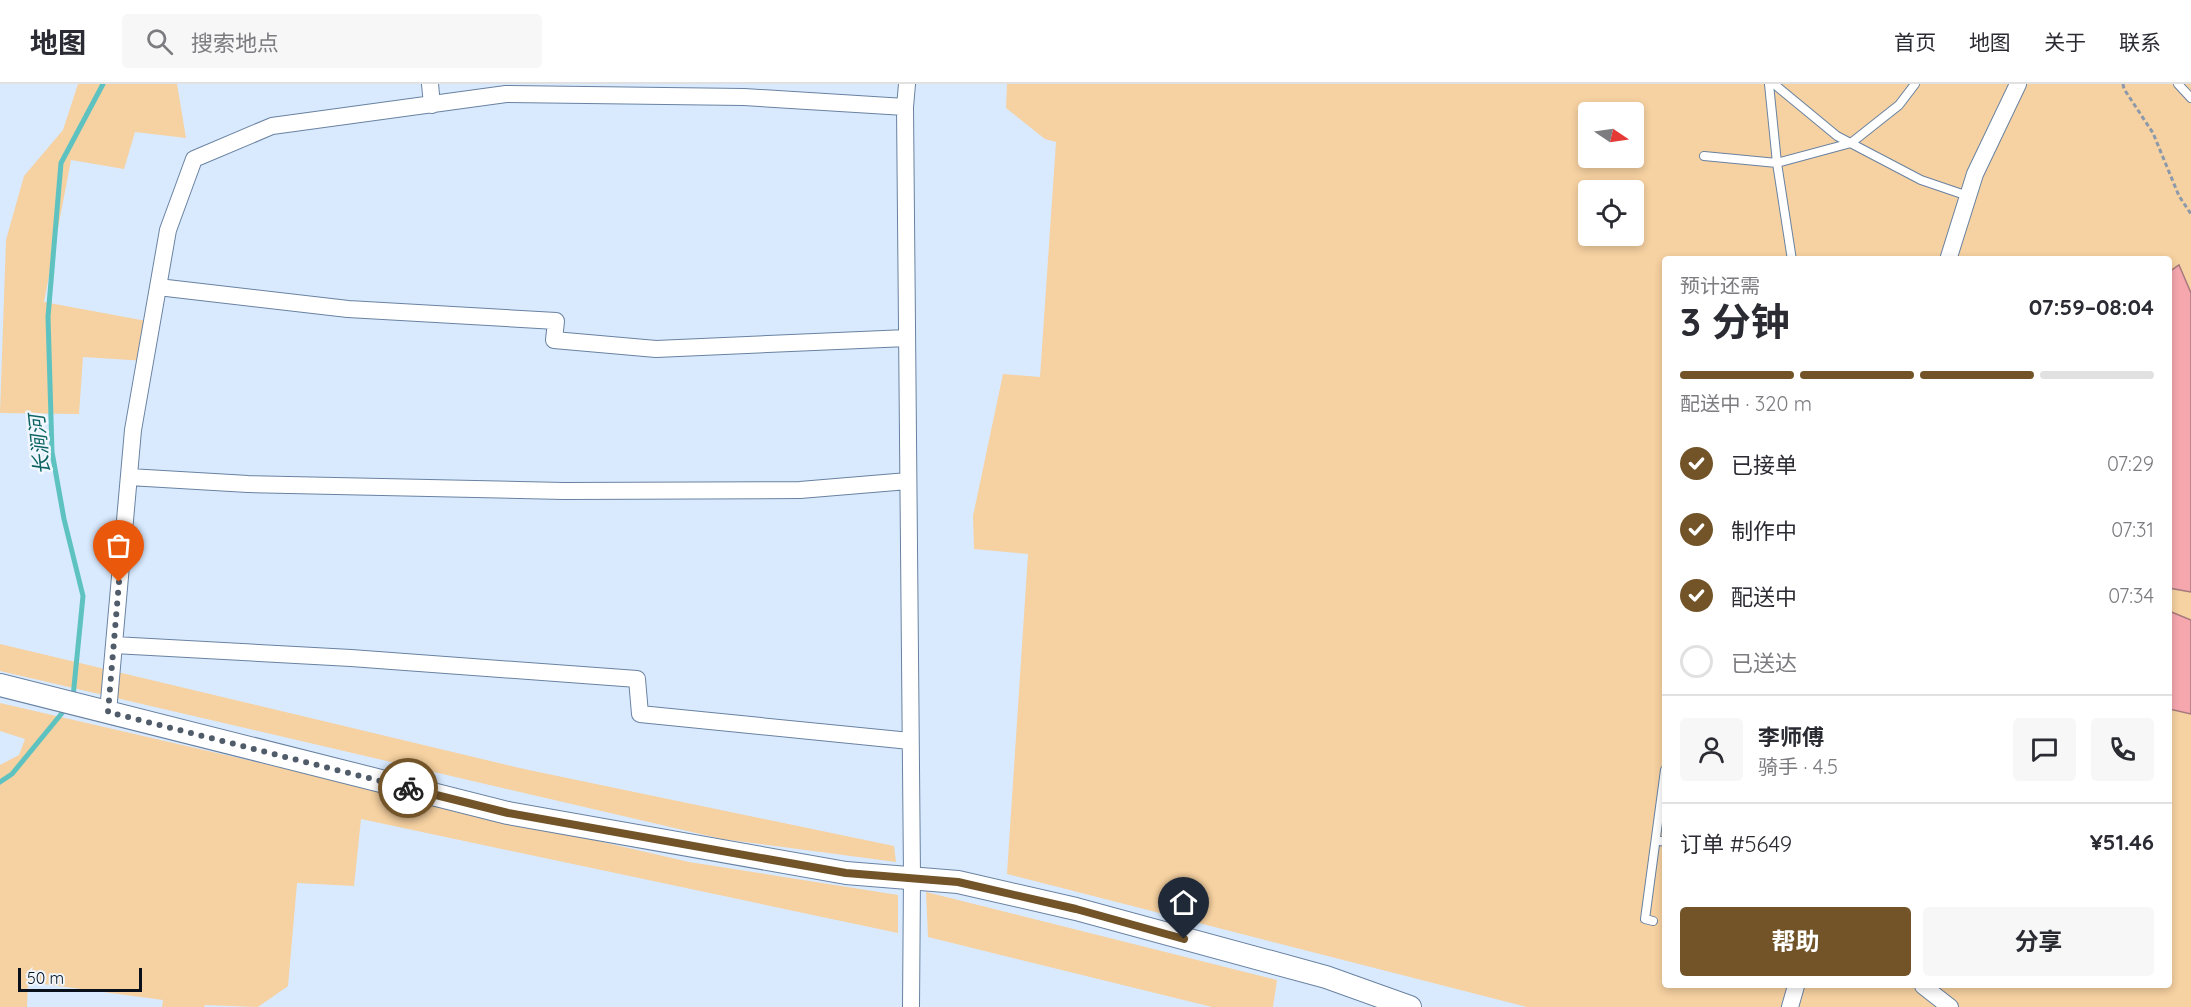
<!DOCTYPE html>
<html lang="zh">
<meta charset="utf-8">
<style>
body{margin:0;font-family:Quicksand,"Noto Sans SC",sans-serif;background:#f7f7f7;color:#2b2b33;height:100vh;display:flex;flex-direction:column;font-size:22px;white-space:nowrap}
*{box-sizing:border-box;margin:0}
p{font-size:20px;color:#7c7c81}
.icon{flex:none;width:33px;height:33px;fill:none;stroke:currentColor;stroke-width:2;stroke-linecap:round;stroke-linejoin:round}
.map{position:relative;flex:1;overflow:hidden}
.drawer{position:absolute;left:1662px;top:172px;width:510px;height:732px;display:flex;flex-direction:column;background:#fff;border-radius:6px;box-shadow:0 3px 9px #0003}
.drawer>*{flex:none}
.needle{width:39px;rotate:103deg}
.controls{position:absolute;left:1578px;top:18px;display:grid;gap:12px}
.controls a{display:grid;place-items:center;width:66px;height:66px;border-radius:6px;background:#fff;box-shadow:0 3px 9px #0003;font-size:30px}
.scale{position:absolute;left:18px;bottom:15px;width:124px;box-sizing:border-box;padding-left:6px;border:3px solid #07101b;border-top:0;font-size:16px;line-height:21px;white-space:nowrap;color:#07101b;-webkit-text-stroke:4px #f0f6fd;paint-order:stroke}
.pin{position:absolute;display:grid;place-items:center;width:51px;height:51px;color:#fff;margin:-62px -26px;border-radius:50% 50% 50% 0;rotate:-45deg;box-shadow:0 0 6px #0007}
.pin .icon{rotate:45deg}
.courier{position:absolute;display:grid;place-items:center;width:60px;height:60px;margin:-30px;border:4px solid #725428;border-radius:50%;background:#fff;color:#222;box-shadow:0 2px 8px #0007}
.headline em{font-style:normal;font-weight:700}
.headline div{display:flex;flex-direction:column-reverse}
.headline{display:flex;align-items:center;justify-content:space-between;height:102px;padding:0 18px}
h1{font-size:39px;font-weight:700;line-height:45px}
.bar{display:grid;grid-template-columns:repeat(4,1fr);gap:9px 6px;align-content:center;height:72px;padding:0 18px}
.bar i{height:8px;border-radius:4px;background:#e1e1e2}
.bar .current{background:#725428}
.bar p{grid-column:span 4}
.line{display:flex;align-items:center;gap:15px;padding:0 18px;border-top:2px solid #e1e1e2}
.line div{flex:1}
.round{display:grid;place-items:center;flex:none;width:63px;height:63px;border-radius:6px;background:#f7f7f7}
ol{padding:0 18px;list-style:none}
li{display:flex;align-items:center;gap:18px;height:66px}
li p{margin-inline-start:auto}
li .icon{padding:6px;border-radius:50%;background:#725428;color:#fff;stroke-width:4}
li:last-child{color:#7c7c81}
li i{width:33px;height:33px;border:3px solid #e1e1e2;border-radius:50%}
.button{display:flex;gap:12px;margin-top:auto;padding:12px 18px}
.button a{flex:1;height:69px;border-radius:6px;background:#725428;color:#fff;font-size:24px;font-weight:700;line-height:69px;text-align:center}
.button a+a{background:#f7f7f7;color:#2b2b33}
header{display:flex;align-items:center;gap:36px;box-sizing:border-box;height:84px;padding:0 30px;background:#fff;border-bottom:2px solid #e1e1e2}
header strong{font-size:28px}
nav{display:flex;gap:33px;margin-inline-start:auto;font-size:21px}
.search{width:420px;height:54px;background:#f7f7f7;display:flex;align-items:center;gap:15px;box-sizing:border-box;padding:0 21px;border-radius:6px;color:#7c7c81;font-size:22px}
.map>svg:first-child{display:block}
.green{fill:#f6d1a1;fill-rule:evenodd}
.lines{fill:none;stroke-linecap:round;stroke-linejoin:round}
.stream{stroke:#5ec2c0;stroke-width:5}
.building{fill:#f6a7ae;stroke:#a67a7d;stroke-width:1.5}
.lane-casing{stroke:#6982a1;stroke-width:10}
.street-casing{stroke:#6982a1;stroke-width:18}
.secondary-casing{stroke:#6982a1;stroke-width:24}
.path{stroke:#8b99aa;stroke-width:3;stroke-dasharray:4.5 3;stroke-linecap:butt}
.lane{stroke:#fff;stroke-width:8}
.street{stroke:#fff;stroke-width:16}
.secondary{stroke:#fff;stroke-width:22}
.done{stroke:#505c6a;stroke-width:6;stroke-dasharray:0 10.8}
.route{stroke:#725428;stroke-width:8}
.labels{text-anchor:middle;dominant-baseline:central;stroke-width:5;stroke-linejoin:round;paint-order:stroke}
.water-label{font-size:20px;font-style:italic;fill:#0c6362;stroke:#f0f6fd}
</style>
<header>
<strong>地图</strong>
<div class="search"><svg class="icon" aria-label="search" viewBox="0 0 24 24"><circle cx="10" cy="10" r="6"/><path d="M15 15l6 6"/></svg>搜索地点</div>
<nav><a>首页</a><a>地图</a><a>关于</a><a>联系</a></nav>
</header>
<div class="map">
<svg width="2191" height="923" viewBox="0 0 2191 923">
<rect width="100%" height="100%" fill="#d9eafe"/>
<path class="green" d="M78,0h99l9,54 -51,-6 -11,37 -53,-9 -27,142 108,20 -6,39 -63,-4 -4,57 -79,-1 6,-173 18,-64 39,-46z
M1007,0h1184v923h-664l-520,-133 21,-320 -54,-5 -1,-33 30,-142 37,3 16,-235 -11,-3 -39,-31zM1588,28h46v46h-46zM1588,106h46v46h-46zM1665,176h504v726h-504z
M0,560l524,125 370,77 2,16 -174,-23 -722,-168z
M0,619l689,159 209,33v38l-537,-114 -7,67 -57,-3 -9,103 -30,21 -53,-2 -1,2h-42l1,-7 -135,-18 -1,25h-27v-242l19,-10 6,-16 -25,-8z
M926,808l351,88 -4,27h-61l-284,-70z"/>
<g class="lines">
<path class="stream" d="M73,613l10,-101 -19,-77 -12,-67 -4,-135 13,-154 42,-79
M0,698l12,-8 55,-67"/>
</g>
<path class="building" d="M2179,181l12,28v299l-22,-4v-316z
M2169,527l22,9v94l-22,-5z"/>
<g class="lines">
<defs>
<path id="lane" d="M1769,0l8,79 15,97
M1774,0l63,52 84,44 47,16
M2178,0l13,14
M1704,72l73,7 74,-20 48,-38 16,-21
M1656,756l9,2
M1653,837l-8,-2 20,-149"/>
<path id="street" d="M430,0l2,21
M907,0l-2,23 7,770 -1,130
M1948,176l27,-86 43,-90
M158,203l190,22 208,12 -2,19 102,9 251,-11
M129,393l119,7 316,7 236,-1 108,-9
M114,561l237,13 286,21 3,35 270,27
M108,628l25,-282 35,-200 26,-71 78,-33 234,-32 238,3 161,10
M1923,902l27,21
M1790,923l6,-21"/>
<path id="secondary" d="M0,601l508,128 338,60 112,9 118,27 250,68 84,30"/>
</defs>
<use href="#lane" class="lane-casing"/>
<use href="#street" class="street-casing"/>
<use href="#secondary" class="secondary-casing"/>
<path class="path" d="M2123,0l1,5 29,44 26,63 12,18"/>
<use href="#lane" class="lane"/>
<use href="#street" class="street"/>
<use href="#secondary" class="secondary"/>
</g>
<g class="lines">
<path class="done" d="M119,498l-11,130 300,76"/>
<path class="route" d="M408,704l100,25 338,60 112,9 118,27 108,30"/>
</g>
<g class="labels">
<g class="water-label">
<text transform="translate(39 361) rotate(-96)">长涧河</text>
</g>
</g>
</svg>
<div class="controls">
<a><svg class="needle" viewBox="-14 -14 28 28"><path d="M0-13l5 13h-10z" fill="#e53935"/><path d="M0 13l5-13h-10z" fill="#7c7c81"/></svg></a>
<a><svg class="icon" aria-label="locate" viewBox="0 0 24 24"><circle cx="12" cy="12" r="6"/><path d="M12 2v4M12 18v4M2 12h4M18 12h4"/></svg></a>
</div>
<div class="scale">50 m</div>
<div class="pin" style="left:119px;top:498px;background:#ea580c"><svg class="icon" aria-label="bag" viewBox="0 0 24 24"><path d="M5 8h14l-1 12H6zM9 8a3 3 0 0 1 6 0"/></svg></div>
<div class="pin" style="left:1184px;top:855px;background:#1f2937"><svg class="icon" aria-label="home" viewBox="0 0 24 24"><path d="M3 11l9-7 9 7M6 9v11h12V9"/></svg></div>
<div class="courier" style="left:408px;top:704px"><svg class="icon" aria-label="bike" viewBox="0 0 24 24"><circle cx="6" cy="16" r="4"/><circle cx="18" cy="16" r="4"/><path d="M6 16l4-8h5l3 8M10 8l3 8H6M13 5h3"/></svg></div>
<section class="drawer">
<div class="headline"><div><h1>3 分钟</h1><p>预计还需</p></div><em>07:59–08:04</em></div>
<div class="bar"><i class="current"></i><i class="current"></i><i class="current"></i><i></i><p>配送中 · 320 m</p></div>
<ol>
<li><svg class="icon" aria-label="check" viewBox="0 0 24 24"><path d="M5 12l5 5 9-10"/></svg>已接单<p>07:29</p></li>
<li><svg class="icon" aria-label="check" viewBox="0 0 24 24"><path d="M5 12l5 5 9-10"/></svg>制作中<p>07:31</p></li>
<li><svg class="icon" aria-label="check" viewBox="0 0 24 24"><path d="M5 12l5 5 9-10"/></svg>配送中<p>07:34</p></li>
<li><i></i>已送达</li>
</ol>
<div class="line" style="height:108px"><a class="round"><svg class="icon" aria-label="person" viewBox="0 0 24 24"><circle cx="12" cy="8" r="4"/><path d="M4 21q1-7 8-7t8 7"/></svg></a><div><b>李师傅</b><p>骑手 · 4.5</p></div><a class="round"><svg class="icon" aria-label="chat" viewBox="0 0 24 24"><path d="M4 5h16v11H9l-5 4z"/></svg></a><a class="round"><svg class="icon" aria-label="phone" viewBox="0 0 24 24"><path d="M5 4h4l2 5-3 2q2 4 5 5l2-3 5 2v4C11 20 4 13 5 4z"/></svg></a></div>
<div class="line" style="height:78px"><div>订单 #5649</div><b>¥51.46</b></div>
<div class="button"><a>帮助</a><a>分享</a></div>
</section>
</div>
